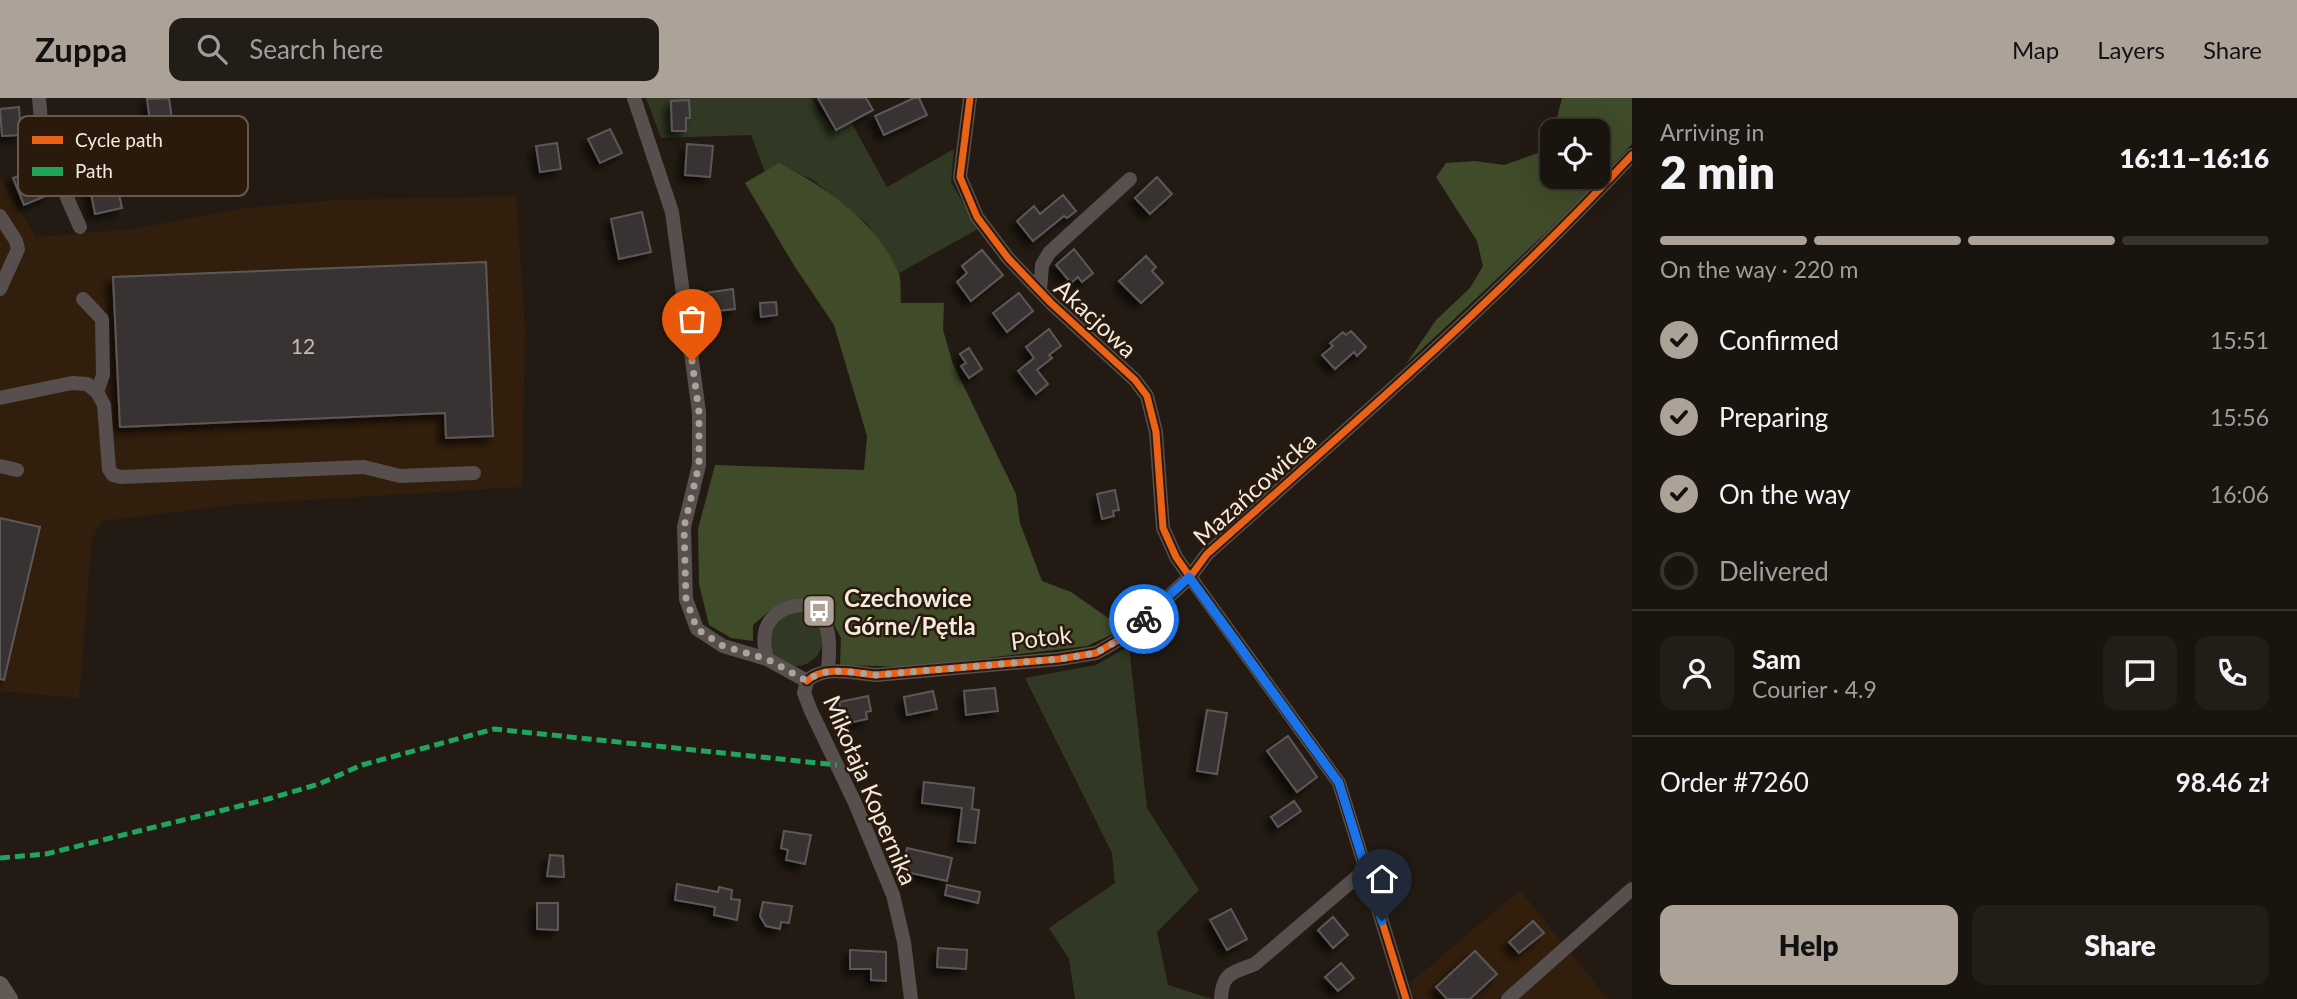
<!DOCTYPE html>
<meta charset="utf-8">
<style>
body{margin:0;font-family:Lato,sans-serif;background:#231d17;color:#f1f3f6;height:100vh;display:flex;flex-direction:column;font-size:26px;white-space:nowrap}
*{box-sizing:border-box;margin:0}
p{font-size:23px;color:#9f9e9e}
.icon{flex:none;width:38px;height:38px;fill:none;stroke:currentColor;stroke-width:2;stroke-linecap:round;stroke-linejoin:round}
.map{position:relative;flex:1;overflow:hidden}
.details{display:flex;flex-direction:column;background:#1a140e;width:665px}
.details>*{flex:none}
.tools{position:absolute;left:1540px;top:21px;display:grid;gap:14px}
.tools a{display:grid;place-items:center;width:70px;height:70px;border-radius:14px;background:#1a140e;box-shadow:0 7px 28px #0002,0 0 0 2px #38332e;font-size:35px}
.pin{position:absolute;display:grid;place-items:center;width:60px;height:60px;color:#fff;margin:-72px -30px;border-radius:50% 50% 50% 0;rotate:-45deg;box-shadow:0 0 7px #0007}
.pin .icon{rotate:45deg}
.courier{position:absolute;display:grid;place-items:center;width:70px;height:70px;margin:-35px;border:5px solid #1a73e8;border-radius:50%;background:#fff;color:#222;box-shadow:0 2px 9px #0007}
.overview em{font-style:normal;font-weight:800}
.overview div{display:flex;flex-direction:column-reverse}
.overview{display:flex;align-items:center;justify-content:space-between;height:119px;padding:0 28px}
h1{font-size:46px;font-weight:800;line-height:52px}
.bar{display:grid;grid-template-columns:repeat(4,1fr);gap:10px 7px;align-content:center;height:84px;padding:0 28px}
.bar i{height:9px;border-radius:5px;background:#38332e}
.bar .selected{background:#aca298}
.bar p{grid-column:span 4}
.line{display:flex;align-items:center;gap:18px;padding:0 28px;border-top:2px solid #38332e}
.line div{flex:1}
.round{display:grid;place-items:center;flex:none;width:74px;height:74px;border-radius:14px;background:#231d17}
ol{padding:0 28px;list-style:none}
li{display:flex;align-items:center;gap:21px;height:77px}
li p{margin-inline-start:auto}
li .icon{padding:7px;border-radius:50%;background:#aca298;color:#111;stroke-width:4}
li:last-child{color:#9f9e9e}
li i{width:38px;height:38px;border:4px solid #38332e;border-radius:50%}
.cta{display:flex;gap:14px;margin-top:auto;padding:14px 28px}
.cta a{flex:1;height:80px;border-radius:14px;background:#aca298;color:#111;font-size:28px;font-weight:800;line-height:80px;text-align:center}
.cta a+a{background:#231d17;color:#f1f3f6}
header{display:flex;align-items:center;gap:42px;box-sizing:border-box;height:98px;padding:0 35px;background:#aca298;color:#111}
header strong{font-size:33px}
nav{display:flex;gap:38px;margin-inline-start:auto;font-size:24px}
.search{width:490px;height:63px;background:#231d17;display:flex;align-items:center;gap:18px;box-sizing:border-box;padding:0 24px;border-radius:14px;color:#9f9e9e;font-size:26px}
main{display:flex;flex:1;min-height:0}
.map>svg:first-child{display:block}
.built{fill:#321e0c}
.green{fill:#313823}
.forest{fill:#3f4b29;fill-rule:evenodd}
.building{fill:#373333;stroke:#5d5859;stroke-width:2;filter:url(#shadow)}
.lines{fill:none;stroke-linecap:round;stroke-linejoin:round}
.minor{stroke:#564f4d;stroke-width:14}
.major{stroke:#625854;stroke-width:18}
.quiet{stroke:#20a55d;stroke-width:5;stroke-dasharray:10 5;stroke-linecap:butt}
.cycleway-casing{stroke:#2a1a0c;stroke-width:11}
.cycleway{stroke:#ea6118;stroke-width:7}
.done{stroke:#aca298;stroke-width:7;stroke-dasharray:0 12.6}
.route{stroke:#1a73e8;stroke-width:9}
.labels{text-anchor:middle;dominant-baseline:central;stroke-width:5;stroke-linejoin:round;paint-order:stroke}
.number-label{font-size:21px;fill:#c6bcb5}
.street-label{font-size:24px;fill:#f5eae0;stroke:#2a1a0c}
.poi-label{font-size:24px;font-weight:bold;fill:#f5eae0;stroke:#2a1a0c;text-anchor:start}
.key{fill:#2a1a0c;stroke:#67584c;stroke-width:2}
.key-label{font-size:19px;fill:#f5eae0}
</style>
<header>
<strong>Zuppa</strong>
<div class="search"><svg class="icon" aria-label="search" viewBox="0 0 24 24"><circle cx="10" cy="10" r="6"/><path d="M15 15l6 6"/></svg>Search here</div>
<nav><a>Map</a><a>Layers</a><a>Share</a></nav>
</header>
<main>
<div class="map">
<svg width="1632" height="901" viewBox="0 0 1632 901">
<defs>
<filter id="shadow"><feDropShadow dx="-6" dy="6" stdDeviation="3.5" flood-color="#0009"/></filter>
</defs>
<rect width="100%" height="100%" fill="#231b13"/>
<path class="built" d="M0,80l36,59 97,-8 112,-21 93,-8 178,-4 9,133 -3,158 -282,17 -138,17 -10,18 -13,159 -79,-7z
M1520,792l42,52 -65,57h-82l-5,-16z
M1570,854l38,47h-90z"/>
<path class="green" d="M646,0h165l22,32 18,-8 36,65 67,-38 -3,33 27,47 -79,44 -32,-49 -54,-44 -34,-16 -14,8 -14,-37 -90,3z
M769 541a27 27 0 1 1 54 0a27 27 0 1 1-54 0Z
M1129,548l18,162 52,82 -42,42 11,53 44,14h-137l-6,-40 -20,-31 66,-45 -3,-30 -87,-175 71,-13z"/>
<path class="forest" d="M1562,0h70v46l-53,58 -173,162 30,-44 34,-32 13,-22 -6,-25 -41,-64 10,-14 29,-2 29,4 34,-12 18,-31zM1552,33h46v46h-46z
M779,65c47,24 97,59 119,108 4,9 2,23 3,32h43l-1,27 10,34 63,130 4,29 22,58 29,11 53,37 -37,17 -175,21 -72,-2 1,-27 -14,-27 -28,-10 -30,10 -16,14v16l-22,-3 -22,-13 -10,-41 -1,-55 17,-64 149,5 3,-34 -33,-111 -39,-58 -50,-84z"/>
<path class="building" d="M169,0l3,21 -22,3 -3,-23z
M818,0h48l7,12 -37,20z
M914,0h5l8,17 -43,20 -9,-19z
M689,2l1,18h-4v13h-14l-1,-30z
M19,9l2,28 -19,1 -2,-27z
M610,31l12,24 -22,10 -12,-24z
M557,45l4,26 -21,3 -4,-26z
M687,46l26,2 -3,31 -25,-2z
M37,70l11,27 -24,10 -11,-27z
M114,74l8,36 -27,6 -7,-36z
M1157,79l15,17 -22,20 -15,-16z
M1063,97l13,16 -9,7 -3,-2 -31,25 -16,-20 17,-15 6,8z
M642,114l9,40 -32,7 -8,-40z
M1074,151l19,24 -11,9 -4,-5 -7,6 -15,-18z
M982,152l21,25 -32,26 -14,-19 10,-9 -5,-7z
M1146,158l10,11 -4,4 11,12 -22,20 -22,-22z
M486,164l7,174 -47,2 -1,-25 -325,14 -7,-150z
M733,191l2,20 -27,3 -3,-19z
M1019,195l14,18 -26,21 -14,-19z
M776,204l1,13 -16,2 -1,-14z
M1049,231l12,17 -12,9 3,3 -15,12 11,14 -12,10 -18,-23 16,-13 -8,-11z
M1351,233l15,16 -9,9 -3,-4 -19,17 -13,-14 11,-9 -3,-3 13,-11 3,3z
M969,250l13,21 -13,9 -8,-12 5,-3 -6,-9z
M1115,392l4,20 -6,1 1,5 -12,3 -5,-25z
M0,420l40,9 -36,153 -4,-1z
M995,590l3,23 -32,4 -2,-24z
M933,593l4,18 -30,6 -3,-18z
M868,598l3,15 -5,1 1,7 -23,5 -5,-22z
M1207,612l20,3 -10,61 -20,-3z
M1288,638l29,41 -20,15 -30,-41z
M924,684l50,6 -2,21 7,1 -4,33 -17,-2 4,-33 -40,-5z
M1294,703l7,10 -23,16 -7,-10z
M784,733l27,4 -6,29 -19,-4 2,-10 -7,-2z
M907,750l45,10 -5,23 -45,-10z
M550,757l13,1 1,21 -17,-1z
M677,786l41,8 1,-5 13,3 -1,9 9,1 -3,20 -23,-5 1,-8 -40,-7z
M947,787l33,7 -2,11 -33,-8z
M763,804l29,4 -3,17 -8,-1 -1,7 -14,-3 -6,-10z
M537,805h21v27l-21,-1z
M1231,811l16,30 -20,11 -17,-30z
M1333,819l15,18 -15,13 -15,-18z
M1533,823l11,12 -25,20 -10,-11z
M938,850l29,2 -1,19 -29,-2z
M850,852l36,2v29l-15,-1v-11h-21z
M1475,853l22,23 -27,25h-23l-11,-12z
M1341,865l13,15 -16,13 -13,-14z"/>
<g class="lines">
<path class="minor" d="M39,0l4,45 37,84
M634,0l38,114 27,200v53l-15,62 2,72 11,30 26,17 44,13 40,22
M970,0l-10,79 17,40 31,41 43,45 84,77 12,16 9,36 7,96 13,29 14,20 149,206 67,216
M0,118l16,25 2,8 -18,40
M1040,193l2,-26 7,-12 81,-74
M83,201l19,20 1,56 -6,17
M0,300l72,-15 15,1 10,8 7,13 5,64 4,6 8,2 243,-10 36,9 74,-3
M0,368l17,4
M767,561c-3,-13 -5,-27 3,-38 10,-16 42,-23 52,-4 10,17 7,37 6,55
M807,583c17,-16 47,-8 69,-6l183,-16 37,-6 31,-18 63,-58 17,-23c145,-129 293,-257 425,-399
M807,583l-3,12 7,18 44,92 38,92 11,47 7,57
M1221,901c1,-27 12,-26 34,-35l111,-95
M1508,901l124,-110"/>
<path class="major" d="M0,887l9,14"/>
<path class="quiet" d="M0,760l46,-4 222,-55 51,-15 43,-19 132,-36 343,36"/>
<defs>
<path id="cycleway" d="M970,0l-10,79 17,40 31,41 43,45 84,77 12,16 9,36 7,96 13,29 14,20 149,206 67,216
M807,583c17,-16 47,-8 69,-6l183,-16 37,-6 31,-18 63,-58 17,-23c145,-129 293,-257 425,-399"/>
</defs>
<use href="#cycleway" class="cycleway-casing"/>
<use href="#cycleway" class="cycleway"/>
</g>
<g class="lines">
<path class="done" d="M692,263l7,51v53l-15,62 2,72 11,30 26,17 44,13 40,22c17,-16 47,-8 69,-6l183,-16 37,-6 31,-18 17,-16"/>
<path class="route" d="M1144,521l45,-42 150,206 43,138"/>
</g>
<defs>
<symbol id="bus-square" viewBox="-11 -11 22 22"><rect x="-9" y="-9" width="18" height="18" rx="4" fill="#aca298" stroke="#2a1a0c"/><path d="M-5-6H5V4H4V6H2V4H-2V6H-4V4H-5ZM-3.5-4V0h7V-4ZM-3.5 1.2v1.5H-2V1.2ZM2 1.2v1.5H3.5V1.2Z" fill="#fff"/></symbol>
</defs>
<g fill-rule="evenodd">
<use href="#bus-square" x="800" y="494" width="38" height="38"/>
</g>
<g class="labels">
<g class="number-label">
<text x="303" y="247">12</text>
</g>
<g class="street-label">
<text transform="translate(1096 220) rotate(43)">Akacjowa</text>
<text transform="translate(1254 390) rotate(-42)">Mazańcowicka</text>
<text transform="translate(1041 539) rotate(-7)">Potok</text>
<text transform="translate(871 692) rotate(67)">Mikołaja Kopernika</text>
</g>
<g class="poi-label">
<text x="844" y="499">Czechowice<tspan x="844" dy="28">Górne/Pętla</tspan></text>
</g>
</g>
<rect x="18" y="18" width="230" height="80" rx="10" class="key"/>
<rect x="32" y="38" width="31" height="8" fill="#ea6118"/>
<rect x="32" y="69" width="31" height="9" fill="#20a55d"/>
<g class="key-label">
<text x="75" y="49">Cycle path</text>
<text x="75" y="80">Path</text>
</g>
</svg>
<div class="tools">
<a><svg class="icon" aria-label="locate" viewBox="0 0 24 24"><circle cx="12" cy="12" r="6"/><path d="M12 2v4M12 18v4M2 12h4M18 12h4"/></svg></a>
</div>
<div class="pin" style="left:692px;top:263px;background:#ea580c"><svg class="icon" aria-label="bag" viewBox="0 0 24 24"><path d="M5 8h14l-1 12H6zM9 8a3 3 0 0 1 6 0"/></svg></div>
<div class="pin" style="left:1382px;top:823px;background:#1f2937"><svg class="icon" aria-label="home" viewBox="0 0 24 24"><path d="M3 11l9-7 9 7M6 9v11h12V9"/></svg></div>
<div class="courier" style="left:1144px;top:521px"><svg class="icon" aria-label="bike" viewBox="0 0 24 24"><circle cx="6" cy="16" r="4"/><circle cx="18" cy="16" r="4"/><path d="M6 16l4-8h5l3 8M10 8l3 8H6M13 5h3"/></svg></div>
</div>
<section class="details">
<div class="overview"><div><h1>2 min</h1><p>Arriving in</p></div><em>16:11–16:16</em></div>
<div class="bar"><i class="selected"></i><i class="selected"></i><i class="selected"></i><i></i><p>On the way · 220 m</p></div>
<ol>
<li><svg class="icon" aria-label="check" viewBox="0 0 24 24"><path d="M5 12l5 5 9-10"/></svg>Confirmed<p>15:51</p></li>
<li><svg class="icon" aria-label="check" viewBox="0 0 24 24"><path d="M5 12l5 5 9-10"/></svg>Preparing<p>15:56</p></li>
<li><svg class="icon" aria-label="check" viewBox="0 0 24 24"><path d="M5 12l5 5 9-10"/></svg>On the way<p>16:06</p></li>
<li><i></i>Delivered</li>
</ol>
<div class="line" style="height:126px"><a class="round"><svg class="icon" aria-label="person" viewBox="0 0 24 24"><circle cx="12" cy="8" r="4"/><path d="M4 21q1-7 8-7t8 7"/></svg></a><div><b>Sam</b><p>Courier · 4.9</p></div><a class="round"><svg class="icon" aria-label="chat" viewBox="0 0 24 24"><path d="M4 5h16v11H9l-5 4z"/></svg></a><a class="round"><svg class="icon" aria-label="phone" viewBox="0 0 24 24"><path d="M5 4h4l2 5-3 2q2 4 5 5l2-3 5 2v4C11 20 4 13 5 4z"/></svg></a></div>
<div class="line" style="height:91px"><div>Order #7260</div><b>98.46 zł</b></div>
<div class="cta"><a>Help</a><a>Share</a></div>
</section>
</main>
